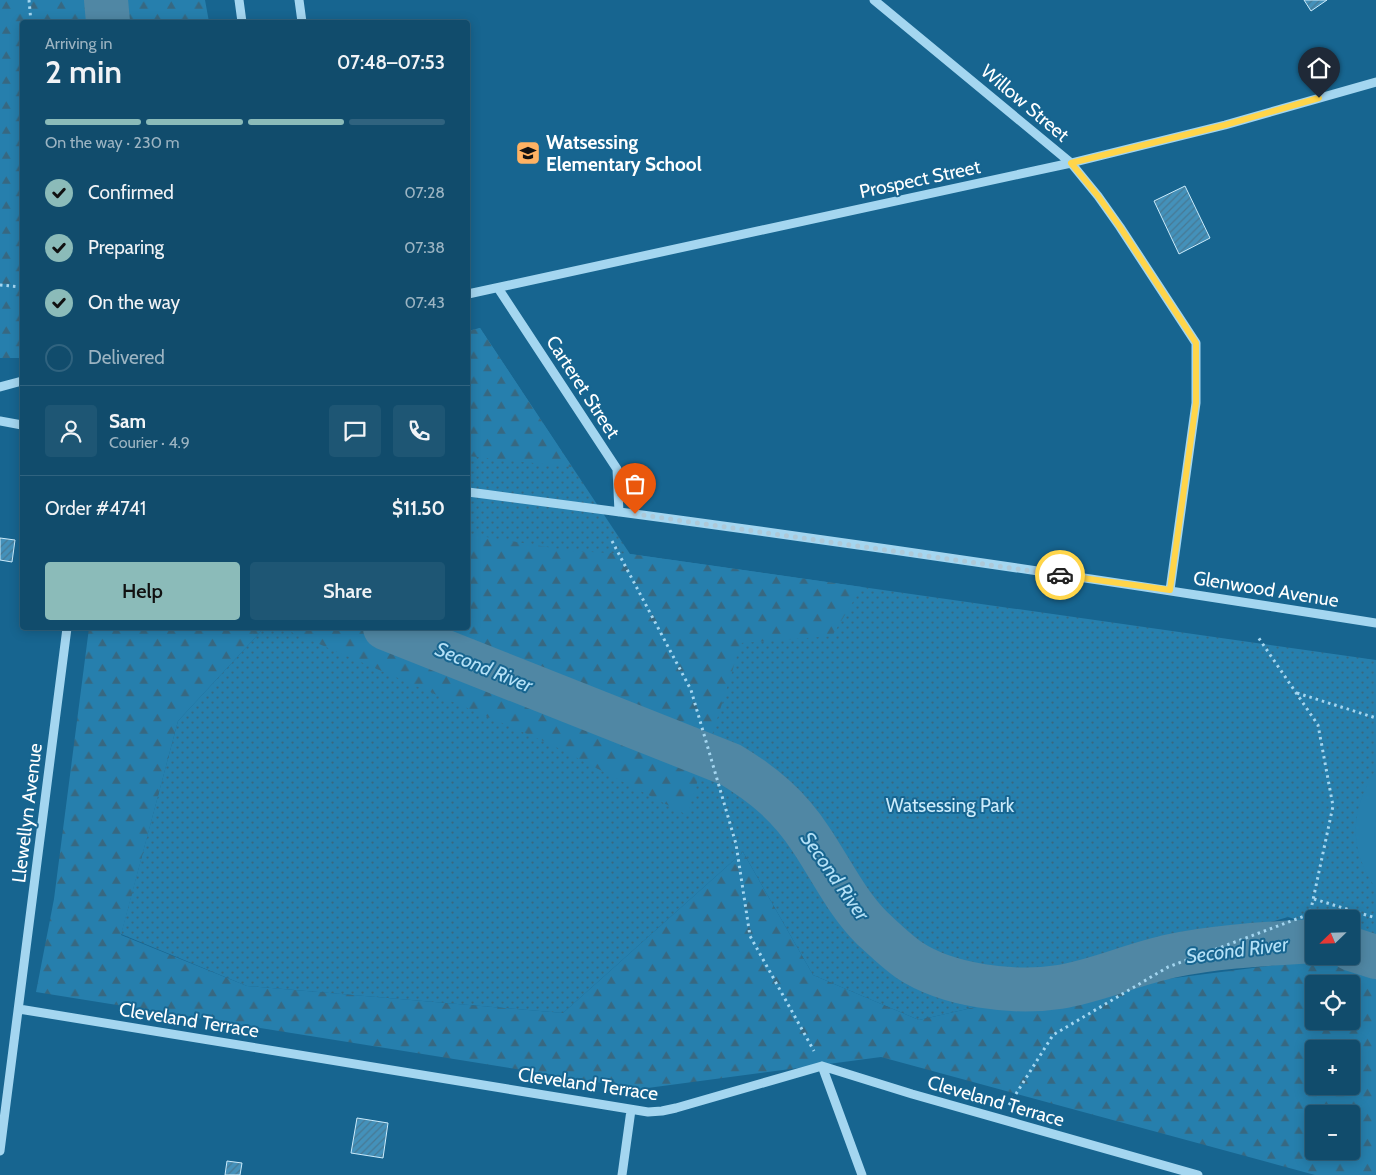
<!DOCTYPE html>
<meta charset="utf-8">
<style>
body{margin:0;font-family:Cabin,sans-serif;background:#1e5674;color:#f1f3f6;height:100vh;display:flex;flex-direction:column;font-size:19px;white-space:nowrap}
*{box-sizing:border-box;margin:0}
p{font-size:16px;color:#9cb4c2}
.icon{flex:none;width:28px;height:28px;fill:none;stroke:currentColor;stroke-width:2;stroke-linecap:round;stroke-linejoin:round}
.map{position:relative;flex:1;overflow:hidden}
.panel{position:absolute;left:20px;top:20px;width:450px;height:610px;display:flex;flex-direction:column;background:#114c6c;border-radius:5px;box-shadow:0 2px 12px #0003,0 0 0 1px #30637f}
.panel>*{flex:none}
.needle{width:32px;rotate:247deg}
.fabs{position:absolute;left:1305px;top:910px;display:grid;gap:10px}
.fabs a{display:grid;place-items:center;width:55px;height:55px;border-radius:5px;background:#114c6c;box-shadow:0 2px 12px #0003,0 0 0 1px #30637f;font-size:25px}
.pin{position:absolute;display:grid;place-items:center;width:42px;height:42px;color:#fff;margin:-51px -21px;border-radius:50% 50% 50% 0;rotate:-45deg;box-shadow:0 0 5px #0007}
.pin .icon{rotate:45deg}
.courier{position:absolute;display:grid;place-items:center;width:50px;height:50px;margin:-25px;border:4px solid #ffd54a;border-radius:50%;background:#fff;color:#222;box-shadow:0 1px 6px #0007}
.overview em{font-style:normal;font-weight:600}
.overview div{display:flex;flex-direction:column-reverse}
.overview{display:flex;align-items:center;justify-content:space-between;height:85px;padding:0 25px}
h1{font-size:32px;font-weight:600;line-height:38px}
.bar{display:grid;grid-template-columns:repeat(4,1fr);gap:8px 5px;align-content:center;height:60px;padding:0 25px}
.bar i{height:6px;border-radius:4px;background:#30637f}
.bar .current{background:#8bbbb9}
.bar p{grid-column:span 4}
.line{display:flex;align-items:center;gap:12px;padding:0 25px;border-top:1px solid #30637f}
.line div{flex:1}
.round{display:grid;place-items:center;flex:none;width:52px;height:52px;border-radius:5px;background:#1e5674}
ol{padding:0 25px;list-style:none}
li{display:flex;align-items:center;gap:15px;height:55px}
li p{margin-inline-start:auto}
li .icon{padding:5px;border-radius:50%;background:#8bbbb9;color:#111;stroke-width:4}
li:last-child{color:#9cb4c2}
li i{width:28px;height:28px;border:2px solid #30637f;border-radius:50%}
.cta{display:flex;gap:10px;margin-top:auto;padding:10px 25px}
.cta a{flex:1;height:58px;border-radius:5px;background:#8bbbb9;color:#111;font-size:20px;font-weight:600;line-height:58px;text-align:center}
.cta a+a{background:#1e5674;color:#f1f3f6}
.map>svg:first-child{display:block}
.grass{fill:url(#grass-dots)}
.forest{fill:url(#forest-firs);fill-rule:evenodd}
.garden{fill:#267fad}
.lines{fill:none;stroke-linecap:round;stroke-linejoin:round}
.river{stroke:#5087a4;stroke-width:44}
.building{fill:url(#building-hatch);stroke:#cbebfb}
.path{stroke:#a4d6f0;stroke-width:3;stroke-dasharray:2.5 4;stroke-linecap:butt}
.minor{stroke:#a4d6f0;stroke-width:9}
.done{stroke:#aec9d8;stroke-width:5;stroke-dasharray:0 9}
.route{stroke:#ffd54a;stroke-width:6}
.labels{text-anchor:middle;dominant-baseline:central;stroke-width:4;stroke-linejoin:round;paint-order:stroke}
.street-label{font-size:19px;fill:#fff;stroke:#176590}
.poi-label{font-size:19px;font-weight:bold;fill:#fff;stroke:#176590;text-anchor:start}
.park-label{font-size:19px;fill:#cbebfb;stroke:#176590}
.water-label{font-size:20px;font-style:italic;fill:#b4e1f7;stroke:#176590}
</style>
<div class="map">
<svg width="1376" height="1175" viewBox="0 0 1376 1175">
<defs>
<pattern id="grass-dots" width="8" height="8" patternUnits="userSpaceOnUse" patternTransform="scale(1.25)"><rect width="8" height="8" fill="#267fad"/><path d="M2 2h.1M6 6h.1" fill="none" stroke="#376881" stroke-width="1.8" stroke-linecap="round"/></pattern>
<pattern id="forest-firs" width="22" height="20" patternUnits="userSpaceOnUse" patternTransform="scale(1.25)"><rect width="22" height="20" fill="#267fad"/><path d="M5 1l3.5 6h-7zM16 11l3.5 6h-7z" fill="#376881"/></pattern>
<pattern id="building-hatch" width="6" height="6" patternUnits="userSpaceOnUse" patternTransform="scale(1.25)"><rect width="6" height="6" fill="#4491ba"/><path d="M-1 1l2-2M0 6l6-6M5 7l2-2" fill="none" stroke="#477994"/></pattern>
</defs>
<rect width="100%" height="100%" fill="#176590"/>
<path class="grass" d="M480,328l150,226 746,106v285l-25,-8v-18h-37v6l-26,-8 -277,82 -92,21 -106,-45 -70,-123 -180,161 -316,-27 -126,-52 57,-213 86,-93h204v-297z"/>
<path class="forest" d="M0,0h205l4,22h-187v336h-22z
M480,328l92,139 -104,-11v-125z
M468,534l103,17 59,3 232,33 -30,49 -91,7 -54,172 -139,-72 -259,-112 -25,-3h204z
M89,628h175l-86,93 -57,214 126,51 316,27 180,-161 70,123 106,45 92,-21 319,-41 46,14v203h-61l-434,-118 -241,32 -604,-97 18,-93zM1314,984h37v37h-37zM1314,1049h37v37h-37zM1314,1114h37v37h-37z"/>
<path class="garden" d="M1376,769v43l-2,25 2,10v42c-28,-41 -26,-78 0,-120z"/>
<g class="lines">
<path class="river" d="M106,0l2,22
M385,628l346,137c33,20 58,41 79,73 21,31 36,64 62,90 12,11 24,23 37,32 39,26 105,34 150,27 38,-6 74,-23 112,-31 47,-10 95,-12 143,-15
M1351,949l25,8"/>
</g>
<path class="building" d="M1304,0h23l-16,11z
M1185,186l25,52 -31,16 -25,-53z
M0,538l15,2 -3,22 -12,-2z
M357,1118l31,5 -5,35 -32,-5z
M227,1161l15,2 -2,12h-15z"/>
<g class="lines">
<path class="path" d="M29,0l2,22
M0,285l22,2
M612,541l79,149 45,154 14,92 64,115
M1297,693l79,25
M1314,899l62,19
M1009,1105l44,-70 115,-68 142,-53 23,-108 -15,-81 -60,-88"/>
<path class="minor" d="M239,0l3,22
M299,0l3,22
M874,0l197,163 27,33 22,31 76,116v60l-26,187
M498,288l119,181 2,43
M468,294l603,-131 154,-38 151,-43
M0,387l22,-6
M0,421l22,4
M468,492c303,39 606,83 908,131
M19,1009l629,103 14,-1 14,-3 146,-42 90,28 286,81
M822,1066l40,109
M0,1151l67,-523
M622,1175l9,-65"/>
</g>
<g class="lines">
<path class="done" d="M635,514l425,61"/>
<path class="route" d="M1060,575l110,15 26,-187v-60l-76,-116 -22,-31 -27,-33 154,-38 94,-27"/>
</g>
<defs>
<symbol id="school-square" viewBox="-11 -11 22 22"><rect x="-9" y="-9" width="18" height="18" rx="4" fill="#ffb263" stroke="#176590"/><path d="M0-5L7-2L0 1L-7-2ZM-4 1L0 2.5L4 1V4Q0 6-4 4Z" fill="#111"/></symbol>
</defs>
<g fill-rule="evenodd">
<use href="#school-square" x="514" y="139" width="28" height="28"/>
</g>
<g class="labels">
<g class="street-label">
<text transform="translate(1025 103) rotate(40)">Willow Street</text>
<text transform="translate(920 179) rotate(-12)">Prospect Street</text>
<text transform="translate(583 387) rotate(57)">Carteret Street</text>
<text transform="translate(1266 589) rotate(9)">Glenwood Avenue</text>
<text transform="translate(27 813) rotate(-83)">Llewellyn Avenue</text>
<text transform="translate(189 1020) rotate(9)">Cleveland Terrace</text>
<text transform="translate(588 1084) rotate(8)">Cleveland Terrace</text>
<text transform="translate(996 1101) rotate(16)">Cleveland Terrace</text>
</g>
<g class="poi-label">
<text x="546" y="142">Watsessing<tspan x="546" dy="22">Elementary School</tspan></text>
</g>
<g class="park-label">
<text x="950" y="805">Watsessing Park</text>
</g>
<g class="water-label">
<text transform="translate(484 667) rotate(22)">Second River</text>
<text transform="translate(835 876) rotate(55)">Second River</text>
<text transform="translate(1237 950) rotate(-7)">Second River</text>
</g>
</g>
</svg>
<div class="fabs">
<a><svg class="needle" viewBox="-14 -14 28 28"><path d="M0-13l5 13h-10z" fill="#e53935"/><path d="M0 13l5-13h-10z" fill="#9cb4c2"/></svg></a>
<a><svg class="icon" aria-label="locate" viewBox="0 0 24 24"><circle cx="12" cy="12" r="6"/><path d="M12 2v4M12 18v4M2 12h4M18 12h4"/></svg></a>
<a>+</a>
<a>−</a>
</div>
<div class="pin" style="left:635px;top:514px;background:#ea580c"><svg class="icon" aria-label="bag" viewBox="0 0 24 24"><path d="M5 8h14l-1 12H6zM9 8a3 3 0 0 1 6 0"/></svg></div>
<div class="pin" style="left:1319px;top:98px;background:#1f2937"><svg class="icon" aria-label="home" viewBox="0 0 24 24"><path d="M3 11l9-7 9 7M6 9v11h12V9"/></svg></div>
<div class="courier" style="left:1060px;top:575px"><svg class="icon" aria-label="car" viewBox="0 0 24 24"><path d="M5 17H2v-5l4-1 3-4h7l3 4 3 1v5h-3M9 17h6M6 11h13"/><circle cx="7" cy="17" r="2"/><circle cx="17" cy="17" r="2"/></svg></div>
<section class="panel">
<div class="overview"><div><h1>2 min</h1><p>Arriving in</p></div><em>07:48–07:53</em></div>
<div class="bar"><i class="current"></i><i class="current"></i><i class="current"></i><i></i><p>On the way · 230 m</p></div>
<ol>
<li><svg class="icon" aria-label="check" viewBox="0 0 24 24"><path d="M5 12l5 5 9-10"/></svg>Confirmed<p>07:28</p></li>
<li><svg class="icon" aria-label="check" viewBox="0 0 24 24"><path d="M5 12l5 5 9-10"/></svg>Preparing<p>07:38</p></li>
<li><svg class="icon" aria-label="check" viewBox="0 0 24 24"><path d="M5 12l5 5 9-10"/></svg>On the way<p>07:43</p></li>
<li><i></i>Delivered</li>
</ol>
<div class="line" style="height:90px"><a class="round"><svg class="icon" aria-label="person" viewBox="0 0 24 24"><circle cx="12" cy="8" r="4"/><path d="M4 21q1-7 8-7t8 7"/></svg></a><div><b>Sam</b><p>Courier · 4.9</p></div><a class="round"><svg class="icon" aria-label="chat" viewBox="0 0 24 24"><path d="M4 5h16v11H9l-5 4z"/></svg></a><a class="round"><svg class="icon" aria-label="phone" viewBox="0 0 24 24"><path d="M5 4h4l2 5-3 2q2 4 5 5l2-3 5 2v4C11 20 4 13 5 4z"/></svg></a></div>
<div class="line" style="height:65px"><div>Order #4741</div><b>$11.50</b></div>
<div class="cta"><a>Help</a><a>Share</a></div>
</section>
</div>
